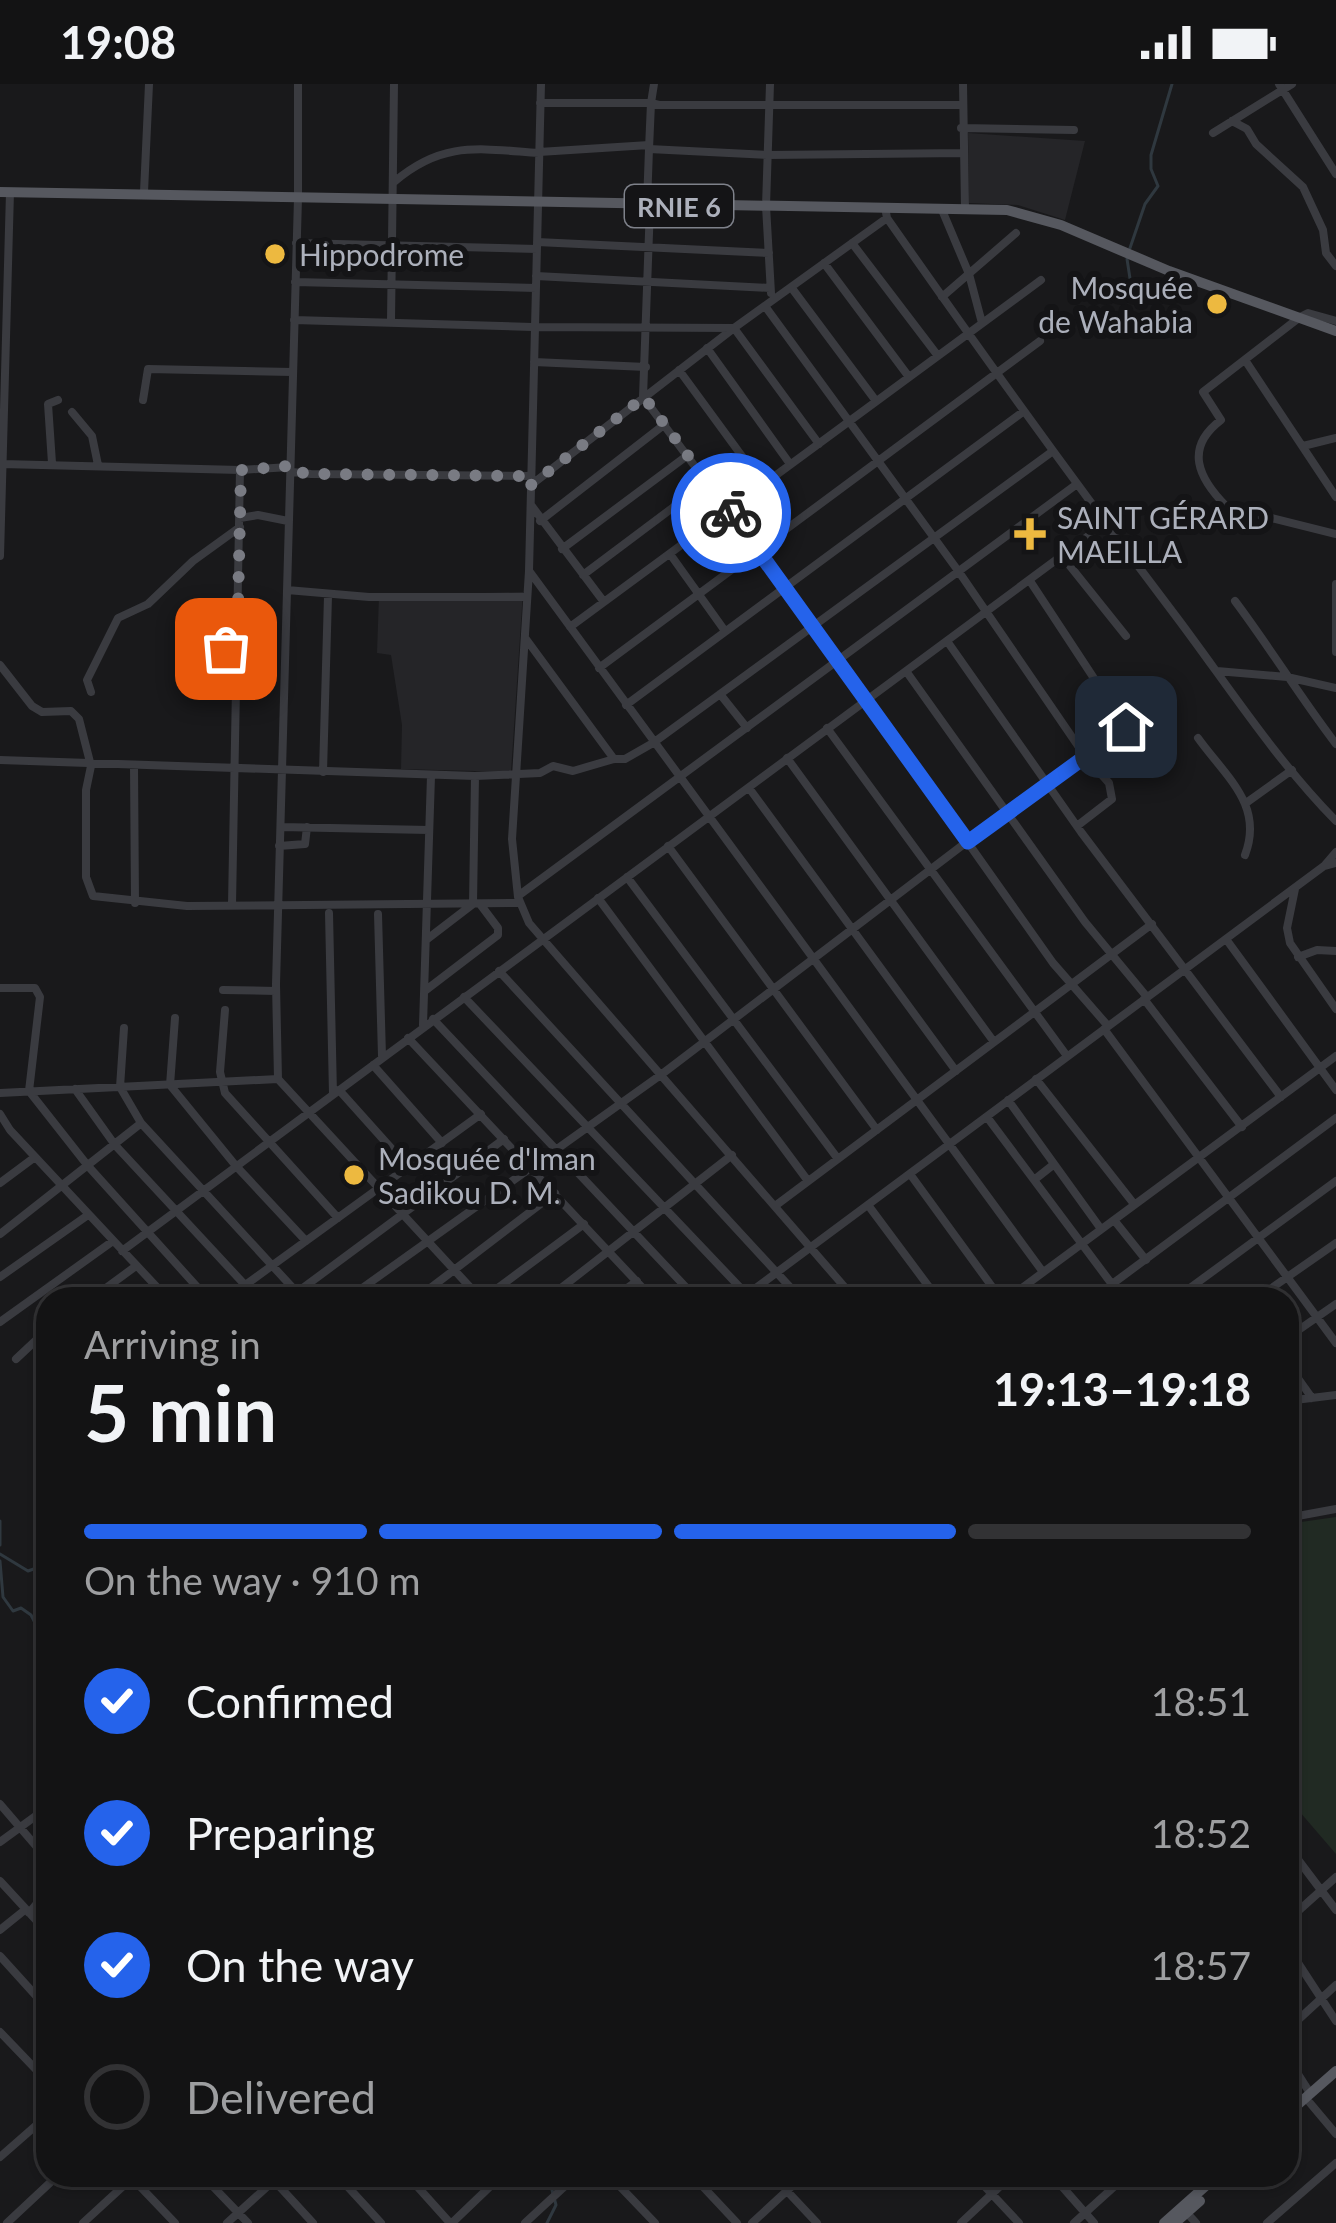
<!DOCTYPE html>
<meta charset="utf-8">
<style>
body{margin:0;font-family:Lato,sans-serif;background:#202022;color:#f1f3f6;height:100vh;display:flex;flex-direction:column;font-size:45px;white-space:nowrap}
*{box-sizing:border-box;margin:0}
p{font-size:39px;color:#9d9ea0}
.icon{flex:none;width:66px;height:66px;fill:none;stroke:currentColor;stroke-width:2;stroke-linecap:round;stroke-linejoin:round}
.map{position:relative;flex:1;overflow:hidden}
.panel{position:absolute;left:36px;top:1203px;width:1263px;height:900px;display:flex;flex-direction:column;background:#131314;border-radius:36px;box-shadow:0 3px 9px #0004,0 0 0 3px #323234}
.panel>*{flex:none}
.pin{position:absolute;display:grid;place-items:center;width:102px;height:102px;color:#fff;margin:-51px;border-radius:24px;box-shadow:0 6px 18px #0006}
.courier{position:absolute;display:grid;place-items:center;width:120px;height:120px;margin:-60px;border:9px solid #2563eb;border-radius:50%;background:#fff;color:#222;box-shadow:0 3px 15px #0007}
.head em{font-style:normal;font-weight:700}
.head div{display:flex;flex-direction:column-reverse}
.head{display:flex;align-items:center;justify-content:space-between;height:204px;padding:0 48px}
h1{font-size:78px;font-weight:700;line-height:90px}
.bar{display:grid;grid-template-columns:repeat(4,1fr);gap:18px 12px;align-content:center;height:144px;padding:0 48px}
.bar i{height:15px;border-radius:9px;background:#323234}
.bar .active{background:#2563eb}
.bar p{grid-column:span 4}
ol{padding:0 48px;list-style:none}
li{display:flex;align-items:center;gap:36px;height:132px}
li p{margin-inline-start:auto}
li .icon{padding:12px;border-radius:50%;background:#2563eb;color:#fff;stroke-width:4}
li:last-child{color:#9d9ea0}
li i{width:66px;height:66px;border:6px solid #323234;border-radius:50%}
.status{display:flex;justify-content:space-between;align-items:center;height:84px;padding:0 60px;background:#131314;direction:ltr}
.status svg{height:33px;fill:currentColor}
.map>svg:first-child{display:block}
.built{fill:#252528}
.park{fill:#212a23}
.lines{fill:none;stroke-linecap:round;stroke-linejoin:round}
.stream{stroke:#2f383f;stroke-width:3}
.minor{stroke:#3a3b40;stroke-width:8}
.major{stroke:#56585f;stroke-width:10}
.done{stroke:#797b83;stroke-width:12;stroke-dasharray:0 21.6}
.route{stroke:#2563eb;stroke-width:15}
.poi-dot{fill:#edb940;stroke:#141416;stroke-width:4.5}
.labels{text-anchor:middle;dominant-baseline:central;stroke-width:12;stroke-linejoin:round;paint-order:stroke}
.shield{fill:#141416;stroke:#7e818a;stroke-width:3}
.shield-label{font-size:27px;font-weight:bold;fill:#acb0bb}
.poi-label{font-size:30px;fill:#acb0bb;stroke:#141416;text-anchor:start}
</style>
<div class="status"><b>19:08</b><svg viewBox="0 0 49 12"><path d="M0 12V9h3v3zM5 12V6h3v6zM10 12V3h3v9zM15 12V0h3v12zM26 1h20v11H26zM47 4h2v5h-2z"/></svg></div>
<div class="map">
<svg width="1336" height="2139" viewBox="0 0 1336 2139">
<rect width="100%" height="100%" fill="#19191b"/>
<path class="built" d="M968,49l117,8 -20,79 -47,-15 -49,-2z
M523,508l-12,180 -110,-3 1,-44 -11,-70 -14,-2 2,-57z"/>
<path class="park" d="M1336,1433v337l-49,-57v-273z"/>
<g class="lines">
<path class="stream" d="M1130,164l15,-44 13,-18 -7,-17v-14l21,-71
M1127,175l4,26
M0,1437v24
M0,1470l28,17 20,-7
M0,1477l3,36 10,14 8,-3 10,7 17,33
M547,2139l9,-18 -8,-30"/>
<path class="minor" d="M298,0v114l-22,786 2,95 203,220
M541,0l-12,487 -17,268 6,58 11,26 326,376
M654,0l-3,19 8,2h303
M770,0l-4,122 5,87
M963,0l2,124
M1279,0l57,90
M540,19h111l-2,46
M1232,37l15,8 9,15 47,43 20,43 3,23 10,13
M961,44l113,2
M1213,49l79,-49
M539,68l110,-7
M394,98c49,-42 86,-33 145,-29
M144,108l5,-108
M647,120l2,-55 118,6 197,-2
M650,122l-7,191 181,242 229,324 55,63
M885,123l2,11c95,136 191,269 291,401 51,68 98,141 158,202
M942,126l27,64 13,49
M537,158l232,11
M296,159l241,6
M852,159l86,113
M824,179l85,114
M536,192l234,12
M295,198l241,6
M791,203l85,114
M942,213l74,-64
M765,222l194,266 126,184 24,27 3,16 -35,27
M294,236l238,7 202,1 85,116
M391,237l3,-237
M1336,237l-28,-8 -8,4 -97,75 18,28c-37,28 -23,58 6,87l109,27
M707,264l83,116
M1245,276l91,137
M534,278l112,5
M679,286l84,115
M143,316l5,-31 144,3
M72,328l20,24 6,29
M1303,362l33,-8
M52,379l-4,-59 10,-4
M2,380l238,6 49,-3 3,5 19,2 220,2
M531,401l203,-157 153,-110
M531,421l73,97
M240,434l18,-3 30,6
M540,437l125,-97
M562,465l126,-94
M670,470l55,77
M0,472l10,-364
M1062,472l64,80
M530,488l513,700
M583,491l124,-93
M1030,497l96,146
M1336,500v68
M287,506l82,7h156
M1235,517c36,48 65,96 101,143
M570,543l471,-347
M221,547l5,18 11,3
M526,555l88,120
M947,557l134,191 200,265
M0,581l32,41 10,6 29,-1 8,8 12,47 -5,24v87l7,19 94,10 332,-3
M599,584l441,-327
M906,587l179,251 62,75
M1217,587l70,6 49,11
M91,608l-4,-12 31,-62 30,-14 45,-43 47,-34
M720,610l27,34
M626,621l398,-294
M827,644l240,328
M1198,654c28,39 66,67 47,117
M787,674l207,284
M0,676l475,16 65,-3 13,-7 20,5 41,-12h11l28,-16 400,-292
M134,682l1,137
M323,688l5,-176
M749,704l207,283
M1246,719l46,-33
M281,743l148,3
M279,762l26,-2 2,-17
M668,762l209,284
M1336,768l-12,14 12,-3
M627,793l211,282
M1295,805l-8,39 3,15 46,66
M518,812l559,-412
M598,814l210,283
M232,821l8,-435
M329,829l4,181
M378,830l4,142
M1226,855l110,151
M426,856l47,-36 2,-128
M1298,873l19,-7 19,1
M499,887l302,328
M0,904h35l5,9 -11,94 59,75 120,133
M223,906l53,1
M426,906l72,-55v-7l-18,-24
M464,913l287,302
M1144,915l98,128
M225,926l-5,62 5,21 113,125
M175,934l-5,67 66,81 70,75
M433,935l264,280
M423,941l8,-249
M124,944l-4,59 21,36 162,176
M1104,945l232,314
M408,954l245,261
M373,981l69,78
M1036,995l98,125
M75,1005l40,56 130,140
M339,1006l69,77
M0,1009l278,-14
M1008,1016l93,129
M0,1030l10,16 158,169
M987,1033l136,182
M910,1090l91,125
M1034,1096l19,-15
M0,1099l35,-26
M868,1121l70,94
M775,1122l377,-282
M1114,1136l32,40
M0,1150l140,-110
M122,1167l984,-728
M0,1193l88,-62
M91,1215l45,-33
M226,1215l255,-185
M288,1215l216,-160
M347,1215l315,-225 306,-233 185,-131
M416,1215l139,-106
M483,1215l101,-75
M547,1215l185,-144
M612,1215l25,-18
M741,1215l583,-433
M1007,1215l329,-243
M1092,1215l244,-181
M1175,1215l161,-118
M1256,1215l80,-56
M0,1238l113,-81
M1287,1254l49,-34
M16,1275l32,-30
M1287,1279l25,35
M1287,1317l49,-6
M1287,1434l49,-9
M0,1720l48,56
M0,1758l48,-35
M1287,1761l49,65
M0,1797l48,52
M29,1829l19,-23
M1287,1837l49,-44
M0,1846l26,-21
M1287,1862l49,75
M0,1872l48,53
M1287,1946l49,-45
M0,1948l48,50
M1287,1973l23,36
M1310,2019l26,31
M0,2073l48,-42
M202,2091l46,48
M269,2091l44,48
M337,2091l44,48
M407,2091l43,48
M609,2091l46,48
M692,2091l45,48
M974,2091l45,48
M1052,2091l42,48
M417,2102l12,-11
M787,2107l30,32
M1187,2129l9,10
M7,2139l47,-44
M83,2139l49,-45 43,45
M227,2139l53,-48
M452,2139l50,-48
M525,2139l52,-48
M752,2139l52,-48
M961,2139l51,-48
M1074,2139l53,-48
M1267,2139l69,-60"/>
<path class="major" d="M0,108l1007,18 54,15 108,46 167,60
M1287,2030l49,-43
M1164,2139l54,-48
M1175,2139l25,-22"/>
</g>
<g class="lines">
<path class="done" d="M226,565l11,3 4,-182 48,-4 3,6 27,2 212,2v9l113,-88 87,116"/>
<path class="route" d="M731,429l237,329 158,-115"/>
</g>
<g class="poi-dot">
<circle cx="275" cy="170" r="12"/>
<circle cx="1217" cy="220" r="12"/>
<path d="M1024 432h12v12h12v12h-12v12h-12v-12h-12v-12h12z"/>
<circle cx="354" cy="1091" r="12"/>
</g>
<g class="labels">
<rect class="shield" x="625" y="101" width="108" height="42" rx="9"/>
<g class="shield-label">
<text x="679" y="122">RNIE 6</text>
</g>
<g class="poi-label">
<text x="299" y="170">Hippodrome</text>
<text x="1193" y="203" text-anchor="end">Mosquée<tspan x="1193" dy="34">de Wahabia</tspan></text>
<text x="1057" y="433">SAINT GÉRARD<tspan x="1057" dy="34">MAEILLA</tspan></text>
<text x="378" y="1074">Mosquée d'Iman<tspan x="378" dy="34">Sadikou D. M.</tspan></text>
</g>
</g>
</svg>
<div class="pin" style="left:226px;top:565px;background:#ea580c"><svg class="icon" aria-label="bag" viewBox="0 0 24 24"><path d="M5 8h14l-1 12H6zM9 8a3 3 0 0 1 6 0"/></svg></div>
<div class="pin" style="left:1126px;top:643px;background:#1f2937"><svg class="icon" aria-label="home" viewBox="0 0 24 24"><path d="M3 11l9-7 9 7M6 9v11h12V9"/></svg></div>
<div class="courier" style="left:731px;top:429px"><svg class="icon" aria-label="bike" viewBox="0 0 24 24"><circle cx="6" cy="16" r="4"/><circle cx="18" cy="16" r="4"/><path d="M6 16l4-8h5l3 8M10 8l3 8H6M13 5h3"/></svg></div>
<section class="panel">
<div class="head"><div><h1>5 min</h1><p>Arriving in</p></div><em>19:13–19:18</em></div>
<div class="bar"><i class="active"></i><i class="active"></i><i class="active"></i><i></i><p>On the way · 910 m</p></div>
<ol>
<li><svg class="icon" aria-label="check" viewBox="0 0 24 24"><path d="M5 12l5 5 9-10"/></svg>Confirmed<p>18:51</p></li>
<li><svg class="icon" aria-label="check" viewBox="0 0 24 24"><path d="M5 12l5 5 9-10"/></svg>Preparing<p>18:52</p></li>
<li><svg class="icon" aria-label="check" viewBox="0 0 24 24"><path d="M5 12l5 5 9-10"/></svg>On the way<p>18:57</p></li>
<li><i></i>Delivered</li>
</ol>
</section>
</div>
